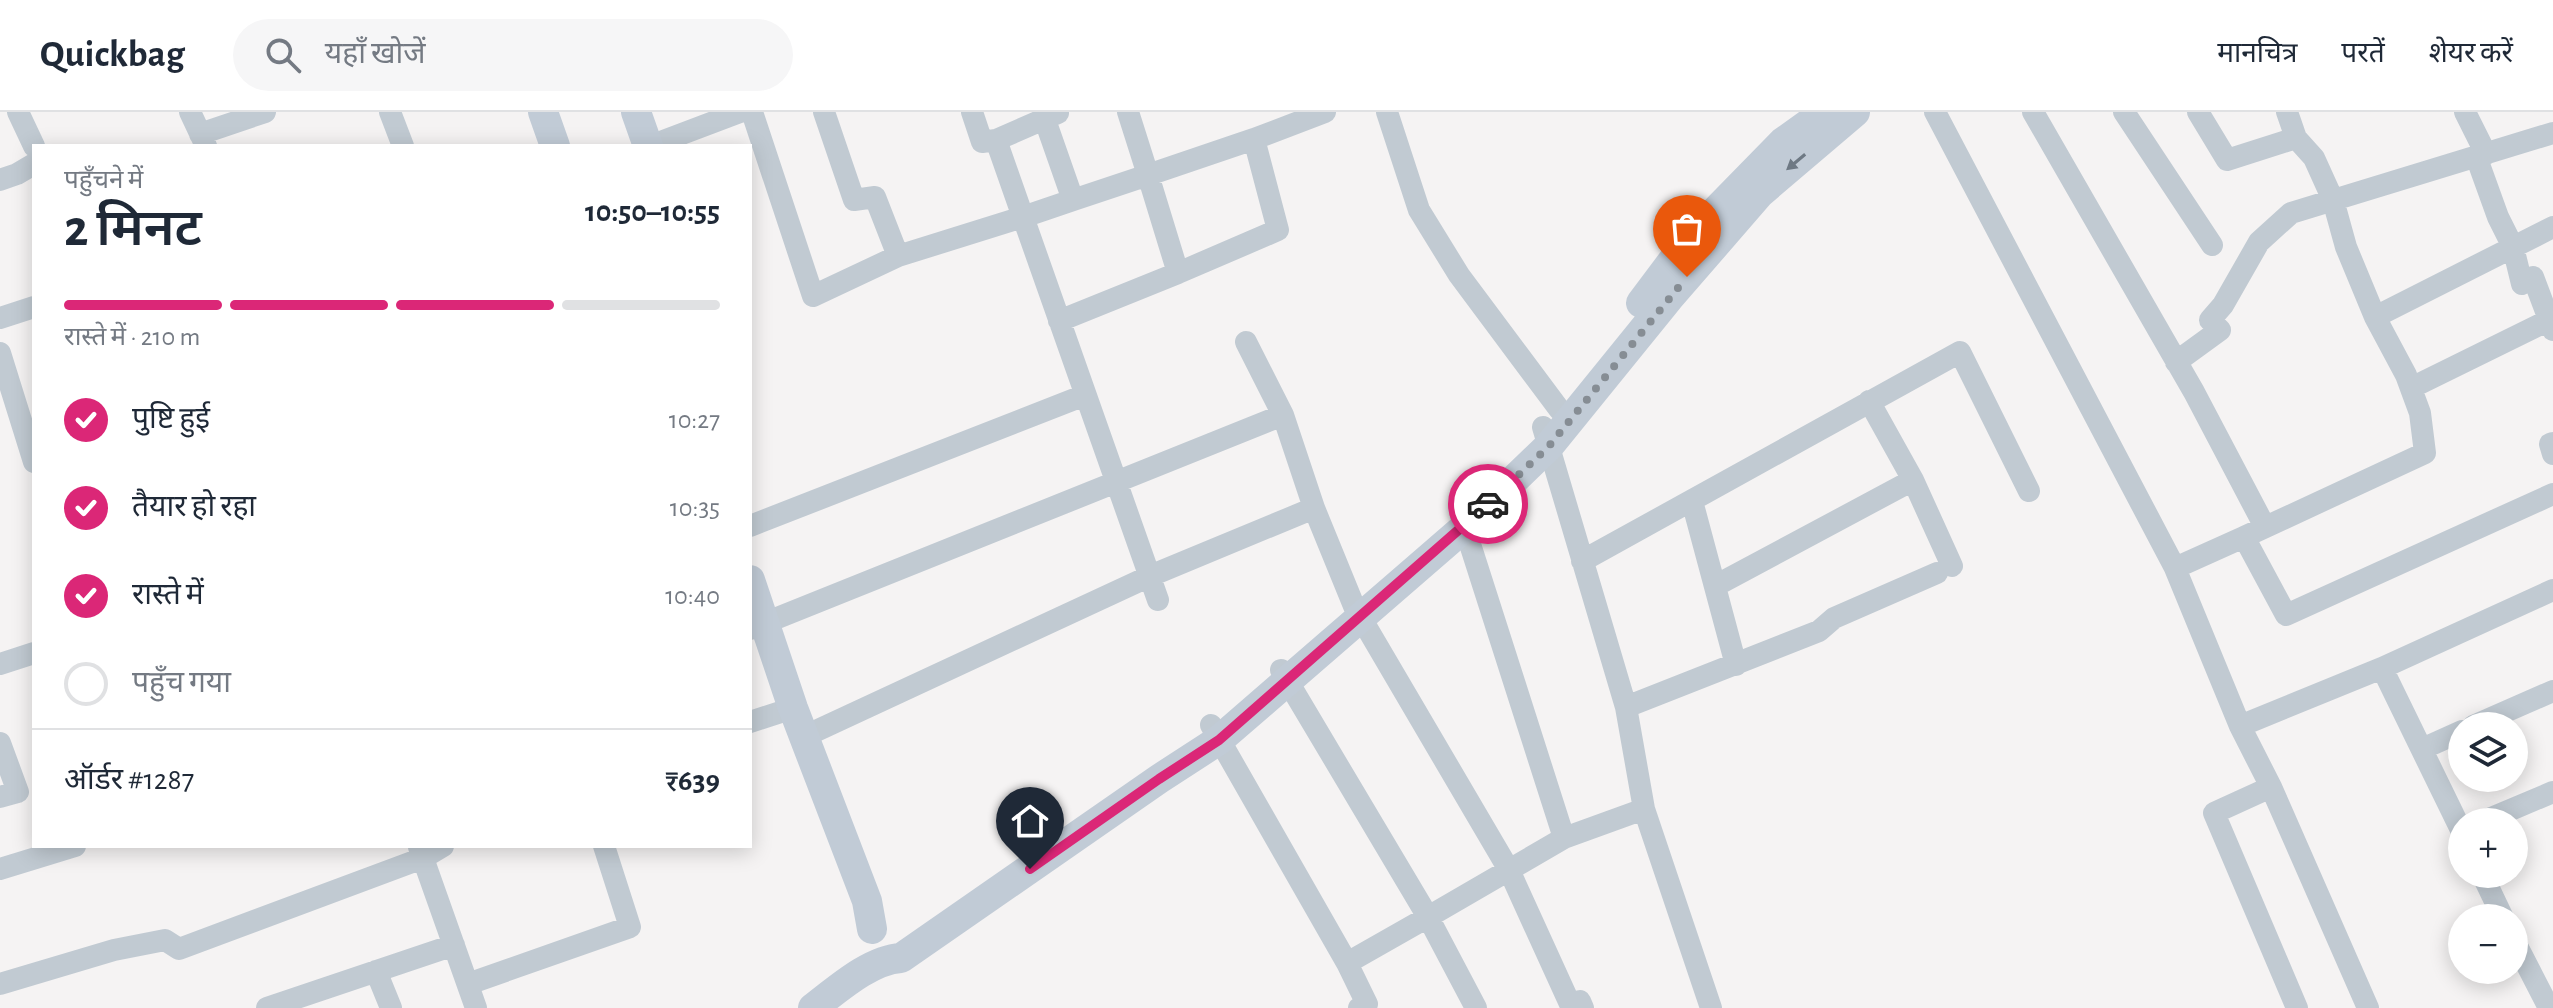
<!DOCTYPE html>
<html lang="hi">
<meta charset="utf-8">
<style>
body{margin:0;font-family:"Alegreya Sans","Noto Sans Devanagari",sans-serif;background:#f6f6f7;color:#1f2937;height:100vh;display:flex;flex-direction:column;font-size:30px;white-space:nowrap}
*{box-sizing:border-box;margin:0}
p{font-size:26px;color:#747a83}
.icon{flex:none;width:44px;height:44px;fill:none;stroke:currentColor;stroke-width:2;stroke-linecap:round;stroke-linejoin:round}
.map{position:relative;flex:1;overflow:hidden}
.sheet{position:absolute;left:32px;top:32px;width:720px;height:704px;display:flex;flex-direction:column;background:#fff;border-radius:0px;box-shadow:0 4px 20px #0003}
.sheet>*{flex:none}
.buttons{position:absolute;left:2448px;top:600px;display:grid;gap:16px}
.buttons a{display:grid;place-items:center;width:80px;height:80px;border-radius:50%;background:#fff;box-shadow:0 4px 20px #0003;font-size:40px}
.pin{position:absolute;display:grid;place-items:center;width:68px;height:68px;color:#fff;margin:-82px -34px;border-radius:50% 50% 50% 0;rotate:-45deg;box-shadow:0 0 8px #0007}
.pin .icon{rotate:45deg}
.courier{position:absolute;display:grid;place-items:center;width:80px;height:80px;margin:-40px;border:6px solid #db2777;border-radius:50%;background:#fff;color:#222;box-shadow:0 2px 10px #0007}
.overview em{font-style:normal;font-weight:600}
.overview div{display:flex;flex-direction:column-reverse}
.overview{display:flex;align-items:center;justify-content:space-between;height:136px;padding:0 32px}
h1{font-size:52px;font-weight:600;line-height:60px}
.bar{display:grid;grid-template-columns:repeat(4,1fr);gap:12px 8px;align-content:center;height:96px;padding:0 32px}
.bar i{height:10px;border-radius:6px;background:#e0e1e3}
.bar .current{background:#db2777}
.bar p{grid-column:span 4}
.line{display:flex;align-items:center;gap:20px;padding:0 32px;border-top:2px solid #e0e1e3}
.line div{flex:1}
ol{padding:0 32px;list-style:none}
li{display:flex;align-items:center;gap:24px;height:88px}
li p{margin-inline-start:auto}
li .icon{padding:8px;border-radius:50%;background:#db2777;color:#fff;stroke-width:4}
li:last-child{color:#747a83}
li i{width:44px;height:44px;border:4px solid #e0e1e3;border-radius:50%}
header{display:flex;align-items:center;gap:48px;box-sizing:border-box;height:112px;padding:0 40px;background:#fff;border-bottom:2px solid #e0e1e3}
header strong{font-size:38px}
nav{display:flex;gap:44px;margin-inline-start:auto;font-size:28px}
.search{width:560px;height:72px;background:#f6f6f7;display:flex;align-items:center;gap:20px;box-sizing:border-box;padding:0 28px;border-radius:44px;color:#747a83;font-size:30px}
.map>svg:first-child{display:block}
.lines{fill:none;stroke-linecap:round;stroke-linejoin:round}
.street{stroke:#c1cad2;stroke-width:22}
.secondary{stroke:#c1cbd6;stroke-width:30}
.oneway{fill:#6e7984}
.done{stroke:#868d94;stroke-width:8;stroke-dasharray:0 14.4}
.route{stroke:#db2777;stroke-width:10}
</style>
<header>
<strong>Quickbag</strong>
<div class="search"><svg class="icon" aria-label="search" viewBox="0 0 24 24"><circle cx="10" cy="10" r="6"/><path d="M15 15l6 6"/></svg>यहाँ खोजें</div>
<nav><a>मानचित्र</a><a>परतें</a><a>शेयर करें</a></nav>
</header>
<div class="map">
<svg width="2553" height="896" viewBox="0 0 2553 896">
<rect width="100%" height="100%" fill="#f5f3f3"/>
<g class="lines">
<path class="street" d="M18,0l16,34
M190,0l16,34
M390,0l13,34
M752,0l61,184 85,-40
M824,0l30,88 21,-3 23,59 125,-39 135,383
M972,0l10,30 14,-2 27,77 50,-17 -28,-80
M1387,0l32,98 40,65 100,134
M1935,0l240,456 65,158 31,61 97,221
M2033,0l161,280 71,135
M2124,0l88,133
M2198,0l29,48 69,-22
M2465,0l21,42
M200,22l65,-22
M1254,27l71,-27
M996,28l62,-27
M650,34l90,-34
M2476,44l22,61 15,30 9,37 11,-7 20,53
M0,68l17,-6 17,-10
M1073,88l75,-25 -20,-63
M2375,205l178,-90
M0,206l34,-11
M1059,209l119,-48 -30,-98 106,-36 24,91 -100,43
M1246,230l37,73
M0,241l34,109
M2176,250l44,-32 -10,-10 13,-15 36,-63 32,-29 262,-80
M2411,276l142,-70
M1869,289l44,79 39,86
M1543,315l83,280 18,102 67,199
M2553,331l-3,1 3,10
M1692,389l44,164
M1461,404l103,322 80,-29
M750,414l335,-131
M2244,425l181,-84 -5,-40 -14,-38 -31,-58 -29,-70 -13,-47 -19,-42 -18,-20 -9,-26
M1582,449l378,-209 69,139
M2175,456l69,-31 42,78 267,-121
M1715,474l198,-106
M750,517l533,-214 31,93
M0,552l34,-11
M2382,556l171,-78
M1281,558l147,247 81,-47 61,134 10,-3 3,7
M1626,595l193,-76 15,-13 103,-45
M750,610l43,-14
M1211,613l136,238 81,-46 48,91
M2240,614l142,-58 80,164
M2473,614l80,-35
M803,625l347,-161 164,-68 40,98 155,264 55,-32
M0,631l18,49 -18,5
M2422,637l40,-18
M2271,675l-57,26 83,195
M2482,710l71,-30
M419,735l57,161
M0,757l75,-23
M2482,762l21,44
M2514,828l35,68
M1347,851l20,41 -8,4
M376,859l15,37
M0,872l114,-34 51,-10 14,9 244,-91 20,-12
M468,872l162,-57 -26,-81
M267,896l187,-63"/>
<path class="secondary" d="M543,0l12,34
M636,0l12,34
M1641,191l51,-68 91,-93 42,-30
M750,468l43,128 74,193 5,28
M813,896c25,-19 57,-48 88,-50l258,-179 60,-39 246,-213 84,-81 120,-148 91,-105 95,-81"/>
</g>
<defs><path id="oneway-solid" d="M-6-.8H1V-3.2L6.5 0L1 3.2V.8H-6Z" transform="scale(2)"/></defs>
<use class="oneway" href="#oneway-solid" transform="translate(1796 50) rotate(140)"/>
<g class="lines">
<path class="done" d="M1488,392l61,-58 138,-169"/>
<path class="route" d="M1030,757l129,-90 60,-39 269,-236"/>
</g>
</svg>
<div class="buttons">
<a><svg class="icon" aria-label="layers" viewBox="0 0 24 24"><path d="M12 4l9 5-9 5-9-5zM3 14l9 5 9-5"/></svg></a>
<a>+</a>
<a>−</a>
</div>
<div class="pin" style="left:1687px;top:165px;background:#ea580c"><svg class="icon" aria-label="bag" viewBox="0 0 24 24"><path d="M5 8h14l-1 12H6zM9 8a3 3 0 0 1 6 0"/></svg></div>
<div class="pin" style="left:1030px;top:757px;background:#1f2937"><svg class="icon" aria-label="home" viewBox="0 0 24 24"><path d="M3 11l9-7 9 7M6 9v11h12V9"/></svg></div>
<div class="courier" style="left:1488px;top:392px"><svg class="icon" aria-label="car" viewBox="0 0 24 24"><path d="M5 17H2v-5l4-1 3-4h7l3 4 3 1v5h-3M9 17h6M6 11h13"/><circle cx="7" cy="17" r="2"/><circle cx="17" cy="17" r="2"/></svg></div>
<section class="sheet">
<div class="overview"><div><h1>2 मिनट</h1><p>पहुँचने में</p></div><em>10:50–10:55</em></div>
<div class="bar"><i class="current"></i><i class="current"></i><i class="current"></i><i></i><p>रास्ते में · 210 m</p></div>
<ol>
<li><svg class="icon" aria-label="check" viewBox="0 0 24 24"><path d="M5 12l5 5 9-10"/></svg>पुष्टि हुई<p>10:27</p></li>
<li><svg class="icon" aria-label="check" viewBox="0 0 24 24"><path d="M5 12l5 5 9-10"/></svg>तैयार हो रहा<p>10:35</p></li>
<li><svg class="icon" aria-label="check" viewBox="0 0 24 24"><path d="M5 12l5 5 9-10"/></svg>रास्ते में<p>10:40</p></li>
<li><i></i>पहुँच गया</li>
</ol>
<div class="line" style="height:104px"><div>ऑर्डर #1287</div><b>₹639</b></div>
</section>
</div>
